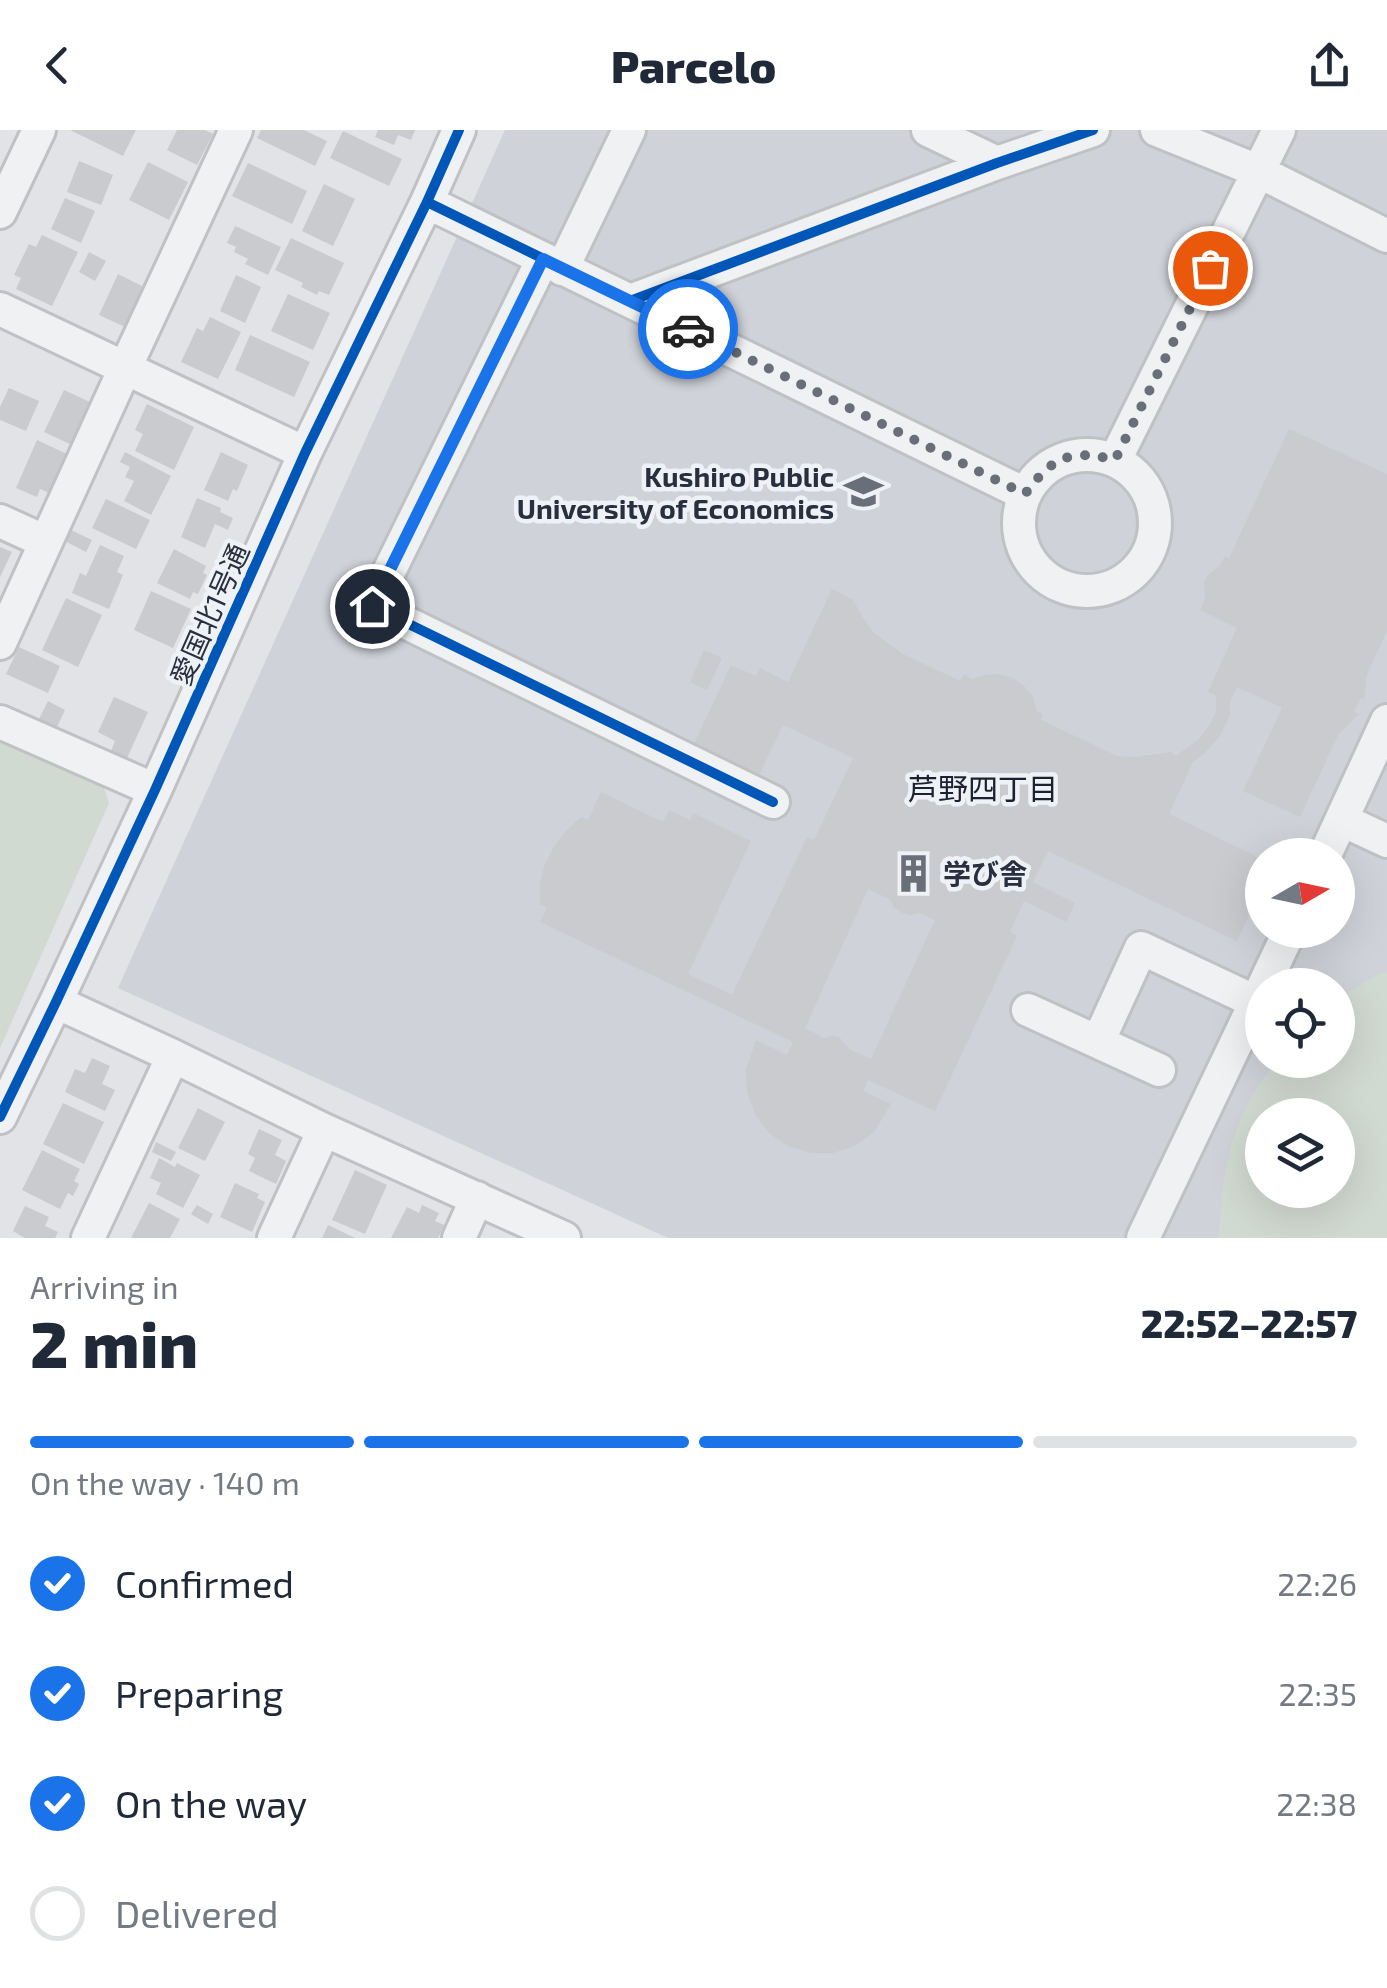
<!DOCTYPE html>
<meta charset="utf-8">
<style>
body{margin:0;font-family:"Exo 2","Noto Sans JP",sans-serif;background:#f6f6f7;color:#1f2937;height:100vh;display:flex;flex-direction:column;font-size:38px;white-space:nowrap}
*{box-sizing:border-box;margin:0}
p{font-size:32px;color:#747a83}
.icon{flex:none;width:55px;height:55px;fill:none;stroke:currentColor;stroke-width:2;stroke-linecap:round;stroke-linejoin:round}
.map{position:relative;height:1108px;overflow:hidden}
.details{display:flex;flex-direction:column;background:#fff;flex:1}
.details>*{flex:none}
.needle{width:65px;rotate:81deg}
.tools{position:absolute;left:1245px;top:708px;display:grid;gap:20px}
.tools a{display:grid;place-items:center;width:110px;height:110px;border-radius:50%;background:#fff;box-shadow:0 10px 40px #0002;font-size:50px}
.pin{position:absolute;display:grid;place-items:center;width:85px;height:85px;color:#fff;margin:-42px;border:5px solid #fff;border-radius:50%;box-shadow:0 2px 10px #0007}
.courier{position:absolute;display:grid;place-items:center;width:100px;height:100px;margin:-50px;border:8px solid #1a73e8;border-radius:50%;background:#fff;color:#222;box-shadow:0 2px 12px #0007}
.summary em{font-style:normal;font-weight:800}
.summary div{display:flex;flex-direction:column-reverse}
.summary{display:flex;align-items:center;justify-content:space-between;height:170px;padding:0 30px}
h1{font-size:65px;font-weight:800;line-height:75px}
.bar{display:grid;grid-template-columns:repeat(4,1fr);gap:15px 10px;align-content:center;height:120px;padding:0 30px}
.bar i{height:12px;border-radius:8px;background:#e0e1e3}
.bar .current{background:#1a73e8}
.bar p{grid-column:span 4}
ol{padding:0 30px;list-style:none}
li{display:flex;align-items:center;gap:30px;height:110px}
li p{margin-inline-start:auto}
li .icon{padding:10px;border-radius:50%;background:#1a73e8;color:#fff;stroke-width:4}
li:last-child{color:#747a83}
li i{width:55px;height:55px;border:5px solid #e0e1e3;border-radius:50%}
header{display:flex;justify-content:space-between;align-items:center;height:130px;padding:0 30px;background:#fff;font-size:45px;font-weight:800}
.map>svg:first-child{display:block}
.built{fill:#cfd2d9;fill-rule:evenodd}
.green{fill:#d1dad1;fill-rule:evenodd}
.building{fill:#c9cbce;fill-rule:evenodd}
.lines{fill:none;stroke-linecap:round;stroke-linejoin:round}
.minor-casing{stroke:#bfc1c4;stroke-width:38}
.minor{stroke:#f0f1f2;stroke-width:32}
.cycleway-casing{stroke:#eef1f6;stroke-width:16}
.cycleway{stroke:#0057b8;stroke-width:10}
.done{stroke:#696f79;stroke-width:10;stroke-dasharray:0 18}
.route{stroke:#1a73e8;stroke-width:12}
.labels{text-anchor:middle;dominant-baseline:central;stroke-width:9;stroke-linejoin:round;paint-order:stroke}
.poi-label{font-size:28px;font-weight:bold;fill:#28303f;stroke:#eef1f6;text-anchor:end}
.street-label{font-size:28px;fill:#28303f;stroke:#eef1f6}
.neighbourhood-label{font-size:30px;fill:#1a2130;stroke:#eef1f6}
</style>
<header><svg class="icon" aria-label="back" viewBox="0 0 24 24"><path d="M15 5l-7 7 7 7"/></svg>Parcelo<svg class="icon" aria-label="share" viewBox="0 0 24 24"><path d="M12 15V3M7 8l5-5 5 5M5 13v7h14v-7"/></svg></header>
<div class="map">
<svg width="1387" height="1108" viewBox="0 0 1387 1108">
<rect width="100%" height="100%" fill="#e1e3e6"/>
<path class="built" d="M505,0h882v1108h-719l-550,-250zM1262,725h76v75h-76zM1262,855h76v75h-76zM1262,985h76v75h-76z"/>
<path class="green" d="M0,605l102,47 7,21 -109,245z
M1383,842l4,1v265h-168c4,-72 11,-121 59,-178h60v-62zM1338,985v75h-76v-75z"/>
<path class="building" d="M70,0h66l-13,26z
M177,0h28l8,4 -16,31 -30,-15z
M261,0h43l23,11 -12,25 -58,-28z
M378,0h37l-4,10 -13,-5 -4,10 -19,-8z
M343,1l59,28 -13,27 -59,-28z
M79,31l34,14 -12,30 -34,-13z
M148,32l40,20 -19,38 -40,-20z
M248,33l59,28 -15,33 -60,-28z
M324,54l31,15 -22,47 -31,-15z
M65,68l30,13 -14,32 -30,-14z
M235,96l46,21 -13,28 -23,-11 3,-5 -14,-7 2,-5 -9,-4z
M42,105l36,17 -26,54 -36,-17 5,-11 -7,-3 15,-31 7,3z
M291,108l53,25 -15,32 -10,-4 -2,4 -16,-8 2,-4 -28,-13z
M89,122l17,9 -11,20 -16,-9z
M118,144l26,13 -19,40 -26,-12z
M236,145l25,12 -16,36 -25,-12z
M288,164l42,19 -17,37 -42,-19z
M210,187l31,15 -23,47 -37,-17 16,-34 6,3z
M250,205l60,27 -16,35 -59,-27z
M9,258l30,13 -13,30 -26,-11v-13z
M64,260l28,13 -20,42 -28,-13z
M147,274l47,23 -20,43 -39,-19 8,-17 -8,-4z
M1289,299l98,45v157l-20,43 -3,26 -3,-2 -7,14 5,2 -21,21 -38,82 -57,-26 39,-83 -45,-21 -7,15v13l-10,21 -15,17 -12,9 -24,52 93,45v28l-25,54 -189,-90 -15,31 42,21 -9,19 -42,-21 -14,31 7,4 -82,175 -67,-31 -5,11 28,13 -17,28 -19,14 -22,7h-23l-22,-7 -19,-13 -14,-19 -8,-22 -1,-23 10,-29 31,15 6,-13 -253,-120 7,-15 -7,-3v-21l5,-19 9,-18 13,-16 14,-13 7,3 13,-28 62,30 6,-12 21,10 3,-7 58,28 -63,133 44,21 75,-158 7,3 39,-82 -70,-33 -24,50 -65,-31 37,-79 25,11 4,-8 28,14 44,-93 21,11 9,16 12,17 29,21 57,27 4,-7 8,5 13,-4 14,-1 14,4 11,8 9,11 4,14 6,3 -2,6 76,36 19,1 35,-5 5,4 23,-17 11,-15 6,-12v-16l-8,-4 29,-64 -37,-18 5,-11 -1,-17 4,-7 12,-10 5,-9 4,2zM868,759l21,10 5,8 8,6 9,2 9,-2 15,7 -64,139 -22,-10 -10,-12 -7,-1 -8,2 -19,-10z
M37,310l30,14 -18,39 -9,-4 -3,8 -21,-9z
M125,322l46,24 -20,39 -27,-14 10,-20 -9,-4 5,-10 -10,-5z
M221,322l27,13 -11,26 -4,-2 -5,12 -24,-11z
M197,368l24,10 -1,4 13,6 -5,12 -13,-6 -10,24 -24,-11z
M106,369l44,21 -14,29 -44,-21z
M71,400l21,10 -6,12 -21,-11z
M100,415l24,11 -7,16 6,3 -14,34 -37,-16 8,-20 6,3z
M0,417l12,5 -12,25z
M174,419l32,17 -3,7 4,2 -9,19 -5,-2 -3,7 -33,-16z
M151,461l40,18 -18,39 -39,-18z
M66,468l36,17 -24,52 -36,-17z
M19,517l41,19 -12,27 -42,-19z
M704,520l18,8 -15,32 -17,-8z
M114,567l34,15 -21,46 -16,-7 4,-10 -17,-9z
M48,571l17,9 -8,17 -18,-8z
M92,928l18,8 -8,18 13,6 -10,21 -40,-19 10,-23 10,4z
M63,973l41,19 -20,42 -41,-20z
M198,978l27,14 -20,39 -27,-13z
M259,999l23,11 -7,15 11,6 -10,23 -27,-13 6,-13 -7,-4z
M156,1012l20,10 -5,9 -19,-9z
M42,1020l38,19 -6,12 5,3 -6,12 -5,-3 -8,16 -38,-19z
M159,1028l16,9 2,-4 23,12 -17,33 -27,-14 5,-11 -11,-5z
M355,1040l32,15 -22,49 -33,-14z
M235,1053l24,11 -2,4 8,4 -13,30 -32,-15z
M149,1073l31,16 -10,19h-39z
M197,1075l16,9 -5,10 -17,-10z
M422,1075l17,8 -4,8 9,4 -6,13h-47l16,-31 12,6z
M25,1076l24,11 -4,9 13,6 -3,6h-30l-12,-7z
M328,1095l27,13h-33z"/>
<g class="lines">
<defs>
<path id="minor" d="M928,0l69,33
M1157,0l101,41 129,65
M427,72l203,99 367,-138 96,-33
M0,82l39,-82
M543,129l-171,347 401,196
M562,139l67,-139
M630,171l395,193
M0,179l305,144
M1019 393a68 68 0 1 1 136 0a68 68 0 1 1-136 0Z
M1115,330l164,-330
M0,391l46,21
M0,513l126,-277 110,-236
M0,592l155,68
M1342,690l45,21
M1325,725l62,-134
M1264,855l26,-55
M56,872l117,54 151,74 240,108
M1028,880l131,60
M1098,912l43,-94 115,54
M0,987l56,-115 99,-212 150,-337 122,-251 32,-72
M88,1108l85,-182
M274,1108l50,-108
M459,1108l18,-40
M1143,1108l119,-249"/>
</defs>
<use href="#minor" class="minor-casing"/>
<use href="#minor" class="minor"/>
<defs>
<path id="cycleway" d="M427,72l203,99 367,-138 96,-33
M543,129l-171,347 401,196
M0,987l56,-115 99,-212 150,-337 122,-251 32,-72"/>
</defs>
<use href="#cycleway" class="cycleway-casing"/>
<use href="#cycleway" class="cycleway"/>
</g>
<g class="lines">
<path class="done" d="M688,199l337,165c27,-36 44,-46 90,-34l95,-192"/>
<path class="route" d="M372,476l171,-347 145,70"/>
</g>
<defs>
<symbol id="university-bare" viewBox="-9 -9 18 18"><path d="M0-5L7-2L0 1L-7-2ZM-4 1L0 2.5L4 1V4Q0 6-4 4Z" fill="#696f79" stroke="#eef1f6" stroke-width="2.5" paint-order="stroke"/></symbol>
<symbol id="building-bare" viewBox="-9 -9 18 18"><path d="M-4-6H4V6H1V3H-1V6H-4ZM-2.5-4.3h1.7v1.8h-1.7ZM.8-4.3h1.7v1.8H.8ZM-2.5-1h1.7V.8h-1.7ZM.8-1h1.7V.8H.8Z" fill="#696f79" stroke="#eef1f6" stroke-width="2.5" paint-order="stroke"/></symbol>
</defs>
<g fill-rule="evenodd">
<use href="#university-bare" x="836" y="334" width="55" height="55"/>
<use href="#building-bare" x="886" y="716" width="55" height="55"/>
</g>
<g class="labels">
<g class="poi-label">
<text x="834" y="346">Kushiro Public<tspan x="834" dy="32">University of Economics</tspan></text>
<text x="943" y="743" text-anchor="start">学び舎</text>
</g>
<g class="street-label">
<text transform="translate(209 484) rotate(-66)">愛国北1号通</text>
</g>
<g class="neighbourhood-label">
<text x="983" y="658">芦野四丁目</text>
</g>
</g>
</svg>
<div class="tools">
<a><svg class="needle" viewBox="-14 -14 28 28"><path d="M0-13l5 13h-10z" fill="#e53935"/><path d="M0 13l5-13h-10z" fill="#747a83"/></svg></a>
<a><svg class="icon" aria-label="locate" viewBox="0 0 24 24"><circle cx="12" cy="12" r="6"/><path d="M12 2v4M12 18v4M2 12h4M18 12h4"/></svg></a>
<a><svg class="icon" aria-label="layers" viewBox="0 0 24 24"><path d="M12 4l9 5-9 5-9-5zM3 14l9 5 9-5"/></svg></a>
</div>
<div class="pin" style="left:1210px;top:138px;background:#ea580c"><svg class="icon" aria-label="bag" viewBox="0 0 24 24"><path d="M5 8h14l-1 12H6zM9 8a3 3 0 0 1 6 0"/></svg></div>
<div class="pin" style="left:372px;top:476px;background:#1f2937"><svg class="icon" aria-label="home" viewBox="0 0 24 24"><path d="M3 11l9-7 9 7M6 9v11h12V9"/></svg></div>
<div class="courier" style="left:688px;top:199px"><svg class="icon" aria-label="car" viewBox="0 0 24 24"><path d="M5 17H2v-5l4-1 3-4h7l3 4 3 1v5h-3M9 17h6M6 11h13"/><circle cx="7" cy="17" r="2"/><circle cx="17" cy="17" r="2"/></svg></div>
</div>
<section class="details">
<div class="summary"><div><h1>2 min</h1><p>Arriving in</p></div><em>22:52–22:57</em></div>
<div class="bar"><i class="current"></i><i class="current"></i><i class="current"></i><i></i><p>On the way · 140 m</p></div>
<ol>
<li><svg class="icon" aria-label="check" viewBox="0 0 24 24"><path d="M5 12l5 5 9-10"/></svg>Confirmed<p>22:26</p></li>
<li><svg class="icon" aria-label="check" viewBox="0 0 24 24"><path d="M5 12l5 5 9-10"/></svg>Preparing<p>22:35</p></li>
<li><svg class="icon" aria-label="check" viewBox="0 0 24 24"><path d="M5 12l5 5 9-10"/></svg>On the way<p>22:38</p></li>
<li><i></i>Delivered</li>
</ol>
</section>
